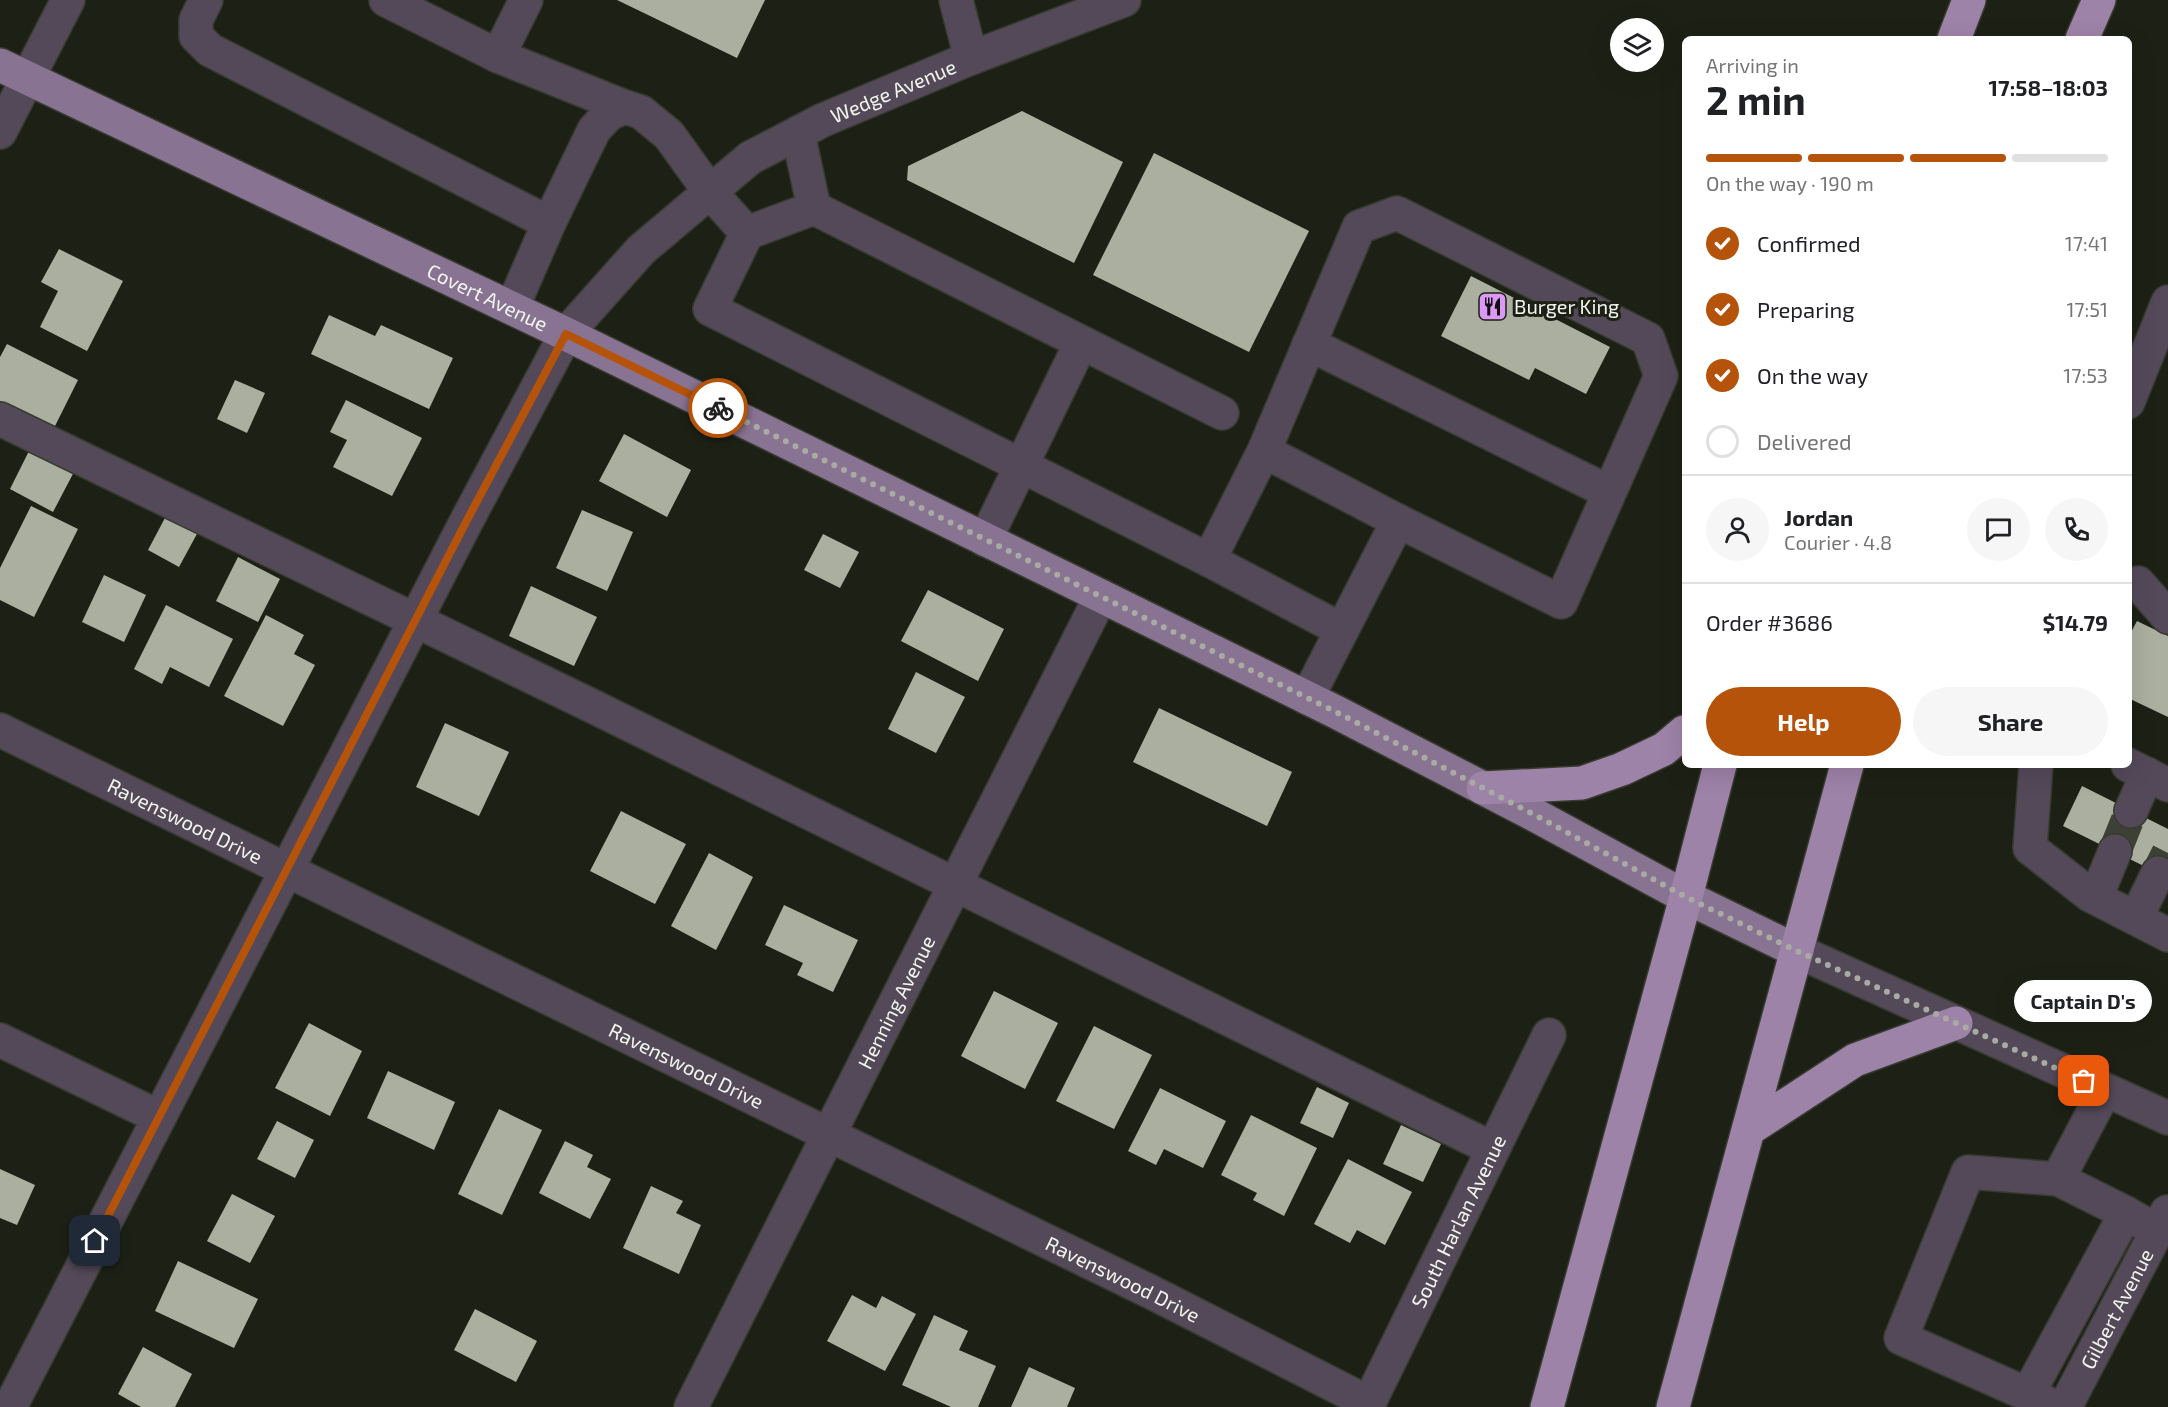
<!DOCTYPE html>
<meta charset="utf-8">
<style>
body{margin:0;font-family:"Exo 2",sans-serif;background:#f6f6f6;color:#202124;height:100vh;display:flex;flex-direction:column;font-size:22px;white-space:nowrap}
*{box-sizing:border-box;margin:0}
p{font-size:20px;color:#757577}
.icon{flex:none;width:33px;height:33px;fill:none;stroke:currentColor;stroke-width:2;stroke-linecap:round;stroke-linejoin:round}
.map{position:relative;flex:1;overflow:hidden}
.drawer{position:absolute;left:1682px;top:36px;width:450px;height:732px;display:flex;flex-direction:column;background:#fff;border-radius:9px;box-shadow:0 6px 24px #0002}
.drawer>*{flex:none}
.buttons{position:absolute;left:1610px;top:18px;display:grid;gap:12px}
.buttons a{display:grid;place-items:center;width:54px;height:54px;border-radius:50%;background:#fff;box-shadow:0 6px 24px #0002;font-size:30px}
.pin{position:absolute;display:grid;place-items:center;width:51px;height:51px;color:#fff;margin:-26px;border-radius:12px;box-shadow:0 3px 9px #0006}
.courier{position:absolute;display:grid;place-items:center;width:60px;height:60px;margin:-30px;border:4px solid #b45309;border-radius:50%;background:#fff;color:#222;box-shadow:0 2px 8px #0007}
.bubble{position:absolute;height:42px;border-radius:21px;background:#fff;box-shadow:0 6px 24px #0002;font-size:20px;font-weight:700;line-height:42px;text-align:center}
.head em{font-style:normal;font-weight:700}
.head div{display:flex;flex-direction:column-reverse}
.head{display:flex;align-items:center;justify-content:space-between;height:102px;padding:0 24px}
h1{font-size:39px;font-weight:700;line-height:45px}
.bar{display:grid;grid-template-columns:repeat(4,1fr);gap:9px 6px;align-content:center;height:72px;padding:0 24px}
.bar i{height:8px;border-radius:4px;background:#e0e0e0}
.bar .active{background:#b45309}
.bar p{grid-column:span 4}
.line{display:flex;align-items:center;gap:15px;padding:0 24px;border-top:2px solid #e0e0e0}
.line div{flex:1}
.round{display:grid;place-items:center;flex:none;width:63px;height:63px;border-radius:32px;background:#f6f6f6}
ol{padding:0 24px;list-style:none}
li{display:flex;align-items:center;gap:18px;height:66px}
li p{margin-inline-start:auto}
li .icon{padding:6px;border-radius:50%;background:#b45309;color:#fff;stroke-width:4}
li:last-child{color:#757577}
li i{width:33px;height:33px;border:3px solid #e0e0e0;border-radius:50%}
.primary-button{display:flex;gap:12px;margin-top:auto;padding:12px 24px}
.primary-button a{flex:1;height:69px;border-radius:36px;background:#b45309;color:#fff;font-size:24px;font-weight:700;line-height:69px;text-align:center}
.primary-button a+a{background:#f6f6f6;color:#202124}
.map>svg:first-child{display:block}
.building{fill:#abaf9f}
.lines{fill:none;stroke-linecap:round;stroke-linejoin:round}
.minor-tunnel{stroke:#3d4135;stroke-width:33;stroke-dasharray:33 16;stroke-linecap:butt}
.minor-casing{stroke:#373b2f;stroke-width:36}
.major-casing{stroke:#373b2f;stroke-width:36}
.highway-casing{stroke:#373b2f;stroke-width:36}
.minor{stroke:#544959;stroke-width:33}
.major{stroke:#897392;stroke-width:33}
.highway{stroke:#9e83a9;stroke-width:33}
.done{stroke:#a8aba1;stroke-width:6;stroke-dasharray:0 10.8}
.route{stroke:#b45309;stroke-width:8}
.labels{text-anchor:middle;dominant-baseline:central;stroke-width:6;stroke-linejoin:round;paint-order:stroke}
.street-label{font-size:20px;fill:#f3f6ed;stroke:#1d2115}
.poi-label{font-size:20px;fill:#f3f6ed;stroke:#1d2115;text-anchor:start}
</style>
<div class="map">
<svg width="2168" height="1407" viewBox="0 0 2168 1407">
<rect width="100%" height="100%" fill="#1d2115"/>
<path class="building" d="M617,0h148l-28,58z
M1022,111l101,51 -49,101 -167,-83 1,-14z
M1154,153l155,78 -60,121 -156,-77z
M59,249l64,32 -36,70 -47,-24 18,-36 -17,-9z
M1471,276l139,71 -24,47 -51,-26 -6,12 -88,-44z
M329,315l46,21 6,-11 72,33 -24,51 -118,-55z
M7,344l71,36 -25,50 -53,-27v-46z
M235,380l30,13 -18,40 -30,-14z
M346,400l76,38 -30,58 -59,-29 14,-27 -17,-8z
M624,434l67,36 -24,47 -68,-36z
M31,447l44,23 -22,42 -43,-23z
M31,506l47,23 -44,88 -34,-17v-32z
M582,510l51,22 -26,59 -51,-23z
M166,516l32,16 -19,35 -31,-17z
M823,534l36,18 -19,36 -36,-18z
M238,557l42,22 -22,43 -42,-21z
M104,575l42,20 -22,47 -42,-20z
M531,586l66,31 -23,49 -65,-30z
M928,590l76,39 -26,52 -77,-40z
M166,605l67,34 -24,48 -39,-20 -8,17 -28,-15z
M266,615l38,20 -10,19 21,11 -32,61 -59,-30z
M2137,621l31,15v81l-40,-19v-60z
M916,672l49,25 -29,56 -48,-24z
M1159,708l133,64 -25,54 -134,-64z
M445,723l64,29 -30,64 -63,-29z
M2082,786l86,43v49l-105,-52z
M621,811l65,33 -31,60 -65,-33z
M709,853l44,24 -37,73 -45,-24z
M784,905l74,35 -25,52 -36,-17 6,-12 -38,-18z
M994,991l64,32 -33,66 -64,-33z
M309,1023l53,28 -32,65 -55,-28z
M1094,1026l58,29 -38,74 -58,-28z
M388,1071l67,31 -21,48 -67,-32z
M1317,1087l32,16 -16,35 -33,-15z
M1160,1088l66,33 -23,47 -39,-19 -8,16 -28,-14z
M499,1109l43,21 -40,85 -44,-21z
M1251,1115l66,33 -33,68 -31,-16 4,-7 -36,-18z
M277,1121l37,19 -19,38 -38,-19z
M1401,1125l40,19 -18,38 -40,-18z
M565,1141l28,14 -6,12 24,12 -21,40 -51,-26z
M1348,1159l64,33 -27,53 -28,-15 -7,13 -36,-19z
M0,1169l35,16 -18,40 -17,-7z
M651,1186l32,15 -7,12 25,12 -22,49 -56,-26z
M232,1194l43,22 -25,47 -43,-22z
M178,1261l80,38 -24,49 -79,-37z
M852,1295l24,13 6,-12 34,18 -31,57 -58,-30z
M475,1309l62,32 -21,41 -62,-32z
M934,1315l34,16 -9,19 37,16 -18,41h-27l-49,-22z
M143,1347l49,27 -17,33h-34l-23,-13z
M1029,1367l46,21 -8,19h-56z"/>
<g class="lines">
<path class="minor-tunnel" d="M2115,851l16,-40
M2158,873l10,-20"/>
<defs>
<g id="minor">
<path d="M206,0l-10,20v16l14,14 339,173 -37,85"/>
<path d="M386,0l112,56"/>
<path d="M526,0l-28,56 127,51"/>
<path d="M956,0l15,58"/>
<path d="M0,132l68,-132"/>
<path d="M798,133l16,75 408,205"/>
<path d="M549,223l45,-93 15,-16 16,-7 16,5 28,23 41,57 37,41 -37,76 499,251 133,70"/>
<path d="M747,233l67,-25"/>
<path d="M1309,344l300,148"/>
<path d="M2128,402l40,-100"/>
<path d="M0,419l588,285 905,445"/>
<path d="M985,540l96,-197"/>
<path d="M1209,560l55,-109 95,-224 38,-14 251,126 13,37 -100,226 -163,-81 -134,-70"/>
<path d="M2138,583l30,34"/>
<path d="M1307,698l91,-177"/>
<path id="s1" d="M0,730l1153,563 216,110"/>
<path d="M2036,765l-6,83 60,47 78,40"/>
<path d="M2128,765l40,20"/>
<path d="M2131,811l16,-37"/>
<path d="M2096,897l19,-46"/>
<path d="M2136,918l22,-45"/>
<path d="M1797,951l371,167"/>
<path d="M0,1040l159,77"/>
<path d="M2058,1179l47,-89"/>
<path d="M2028,1394l98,-181"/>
<path id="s2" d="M10,1407l456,-885 100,-188 75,-84 109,-92 73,-38 148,-62 153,-58"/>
<path id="s3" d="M691,1407l410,-811"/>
<path id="s4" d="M1367,1407l182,-372"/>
<path d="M2056,1407l-155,-69 67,-166 90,7 68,34 31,18"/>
<path id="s5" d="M2065,1407l102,-195"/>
</g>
<g id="major">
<path id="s6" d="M0,65l566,269 535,262 235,116 197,102 153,83 111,54"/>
</g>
<path id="highway" d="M1954,39l15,-39
M2082,39l17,-39
M1483,788l99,-5 40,-14 42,-20 20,-17
M1748,1130l107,-70 101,-37
M1547,1407l139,-510 34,-132
M1673,1407l174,-642"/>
</defs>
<use href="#minor" class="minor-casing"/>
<use href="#major" class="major-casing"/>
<use href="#highway" class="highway-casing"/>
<use href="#minor" class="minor"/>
<use href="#major" class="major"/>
<use href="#highway" class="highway"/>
</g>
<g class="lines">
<path class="done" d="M718,408l618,304 197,102 153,83 111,54 287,130"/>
<path class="route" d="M95,1241l371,-719 100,-188 152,74"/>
</g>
<defs>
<symbol id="restaurant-square" viewBox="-11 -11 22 22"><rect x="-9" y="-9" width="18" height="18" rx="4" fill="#db99f5" stroke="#1d2115"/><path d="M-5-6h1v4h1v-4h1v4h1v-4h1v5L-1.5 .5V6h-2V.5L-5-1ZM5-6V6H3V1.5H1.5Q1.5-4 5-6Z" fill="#111"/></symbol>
</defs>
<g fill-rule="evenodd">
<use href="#restaurant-square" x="1476" y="290" width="33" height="33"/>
</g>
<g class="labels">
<g class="street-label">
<text stroke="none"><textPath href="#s2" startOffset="1622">Wedge Avenue</textPath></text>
<text stroke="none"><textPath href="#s6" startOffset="540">Covert Avenue</textPath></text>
<text stroke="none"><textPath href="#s1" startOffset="206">Ravenswood Drive</textPath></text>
<text stroke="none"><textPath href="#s3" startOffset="454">Henning Avenue</textPath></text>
<text stroke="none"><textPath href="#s1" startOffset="764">Ravenswood Drive</textPath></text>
<text stroke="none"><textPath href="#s4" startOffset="207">South Harlan Avenue</textPath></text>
<text stroke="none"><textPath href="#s1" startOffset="1250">Ravenswood Drive</textPath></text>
<text stroke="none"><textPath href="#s5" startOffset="111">Gilbert Avenue</textPath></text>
</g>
<g class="poi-label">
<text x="1514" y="306">Burger King</text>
</g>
</g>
</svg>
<div class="buttons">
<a><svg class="icon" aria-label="layers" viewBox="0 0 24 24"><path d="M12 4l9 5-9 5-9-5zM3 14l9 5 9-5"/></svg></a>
</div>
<div class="pin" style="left:2084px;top:1081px;background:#ea580c"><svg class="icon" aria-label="bag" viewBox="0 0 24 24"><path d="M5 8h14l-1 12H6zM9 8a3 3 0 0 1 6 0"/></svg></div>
<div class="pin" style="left:95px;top:1241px;background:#1f2937"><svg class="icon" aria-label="home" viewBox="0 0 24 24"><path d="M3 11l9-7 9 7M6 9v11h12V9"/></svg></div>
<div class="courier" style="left:718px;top:408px"><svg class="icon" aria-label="bike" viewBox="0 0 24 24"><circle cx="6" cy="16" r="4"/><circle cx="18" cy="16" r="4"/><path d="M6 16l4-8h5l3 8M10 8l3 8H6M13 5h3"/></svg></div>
<div class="bubble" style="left:2014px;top:980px;width:138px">Captain D's</div>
<section class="drawer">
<div class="head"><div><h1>2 min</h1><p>Arriving in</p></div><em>17:58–18:03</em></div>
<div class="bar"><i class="active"></i><i class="active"></i><i class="active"></i><i></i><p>On the way · 190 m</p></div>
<ol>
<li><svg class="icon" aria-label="check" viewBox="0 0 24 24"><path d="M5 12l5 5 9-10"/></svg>Confirmed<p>17:41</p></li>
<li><svg class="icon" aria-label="check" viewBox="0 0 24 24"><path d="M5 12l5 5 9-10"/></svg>Preparing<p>17:51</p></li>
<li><svg class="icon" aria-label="check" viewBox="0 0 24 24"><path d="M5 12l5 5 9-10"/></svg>On the way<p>17:53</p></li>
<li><i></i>Delivered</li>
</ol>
<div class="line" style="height:108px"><a class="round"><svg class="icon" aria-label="person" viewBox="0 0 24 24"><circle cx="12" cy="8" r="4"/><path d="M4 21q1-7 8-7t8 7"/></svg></a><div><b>Jordan</b><p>Courier · 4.8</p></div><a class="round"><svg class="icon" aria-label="chat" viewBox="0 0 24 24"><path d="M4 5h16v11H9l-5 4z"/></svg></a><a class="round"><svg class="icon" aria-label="phone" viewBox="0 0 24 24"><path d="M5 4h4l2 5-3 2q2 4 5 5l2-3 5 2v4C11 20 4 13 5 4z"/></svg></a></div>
<div class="line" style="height:78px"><div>Order #3686</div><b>$14.79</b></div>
<div class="primary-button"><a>Help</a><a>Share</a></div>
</section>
</div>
